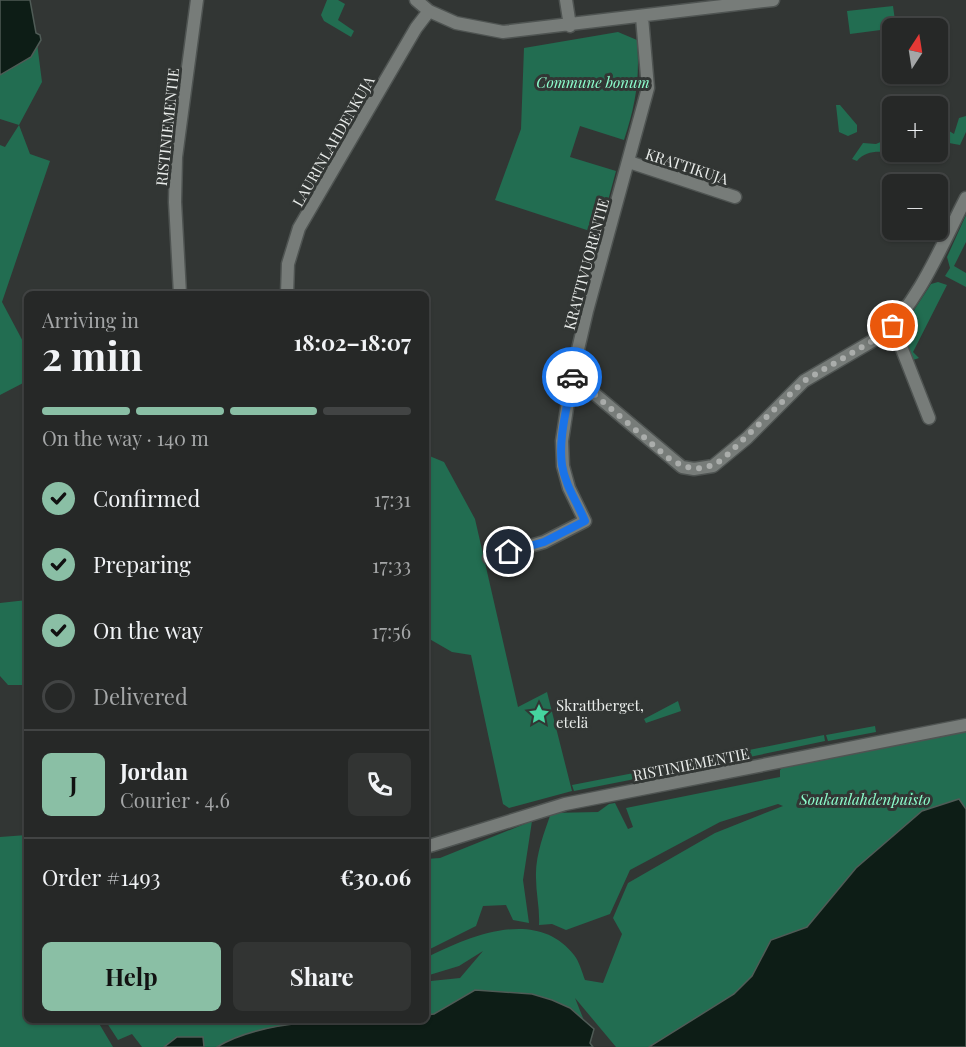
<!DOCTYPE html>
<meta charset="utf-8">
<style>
body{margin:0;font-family:"Playfair Display",serif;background:#323433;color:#f1f3f6;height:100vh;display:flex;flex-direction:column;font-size:22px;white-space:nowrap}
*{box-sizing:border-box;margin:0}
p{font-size:20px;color:#a4a6a7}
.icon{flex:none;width:33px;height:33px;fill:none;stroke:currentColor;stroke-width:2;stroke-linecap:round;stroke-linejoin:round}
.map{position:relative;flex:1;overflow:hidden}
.drawer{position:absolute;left:24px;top:291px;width:405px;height:732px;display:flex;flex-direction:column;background:#262827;border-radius:9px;box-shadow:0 2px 4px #0004,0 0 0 2px #424444}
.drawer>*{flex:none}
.needle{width:39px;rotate:12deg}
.controls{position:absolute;left:882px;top:18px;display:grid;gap:12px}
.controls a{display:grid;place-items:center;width:66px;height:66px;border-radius:9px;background:#262827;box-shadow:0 2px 4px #0004,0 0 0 2px #424444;font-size:30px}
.pin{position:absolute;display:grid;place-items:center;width:51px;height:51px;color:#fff;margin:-26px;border:3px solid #fff;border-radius:50%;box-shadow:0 2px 6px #0007}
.courier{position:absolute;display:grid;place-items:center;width:60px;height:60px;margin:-30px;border:4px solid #1a73e8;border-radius:50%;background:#fff;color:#222;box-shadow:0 2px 8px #0007}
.headline em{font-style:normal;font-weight:700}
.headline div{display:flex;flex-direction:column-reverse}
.headline{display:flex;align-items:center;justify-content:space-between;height:102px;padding:0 18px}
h1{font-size:39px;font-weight:700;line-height:45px}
.bar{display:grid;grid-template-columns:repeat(4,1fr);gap:9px 6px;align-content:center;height:72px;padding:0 18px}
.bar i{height:8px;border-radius:4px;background:#424444}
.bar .selected{background:#8abfa5}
.bar p{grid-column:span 4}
.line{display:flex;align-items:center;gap:15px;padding:0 18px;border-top:2px solid #424444}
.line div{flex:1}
.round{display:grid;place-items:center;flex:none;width:63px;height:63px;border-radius:9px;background:#323433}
ol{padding:0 18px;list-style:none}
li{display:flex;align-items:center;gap:18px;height:66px}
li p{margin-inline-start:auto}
li .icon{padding:6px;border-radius:50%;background:#8abfa5;color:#111;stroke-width:4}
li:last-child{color:#a4a6a7}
li i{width:33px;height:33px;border:3px solid #424444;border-radius:50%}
.primary-button{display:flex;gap:12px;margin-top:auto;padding:12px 18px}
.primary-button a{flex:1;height:69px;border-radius:9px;background:#8abfa5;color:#111;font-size:24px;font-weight:700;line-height:69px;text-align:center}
.primary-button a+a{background:#323433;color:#f1f3f6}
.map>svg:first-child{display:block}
.green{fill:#226d51}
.water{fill:#0d1d16;stroke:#4f5b56;stroke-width:1.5}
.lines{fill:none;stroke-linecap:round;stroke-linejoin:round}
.minor-casing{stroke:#4f5452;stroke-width:15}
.minor{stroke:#777c79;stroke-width:12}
.done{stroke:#aaadab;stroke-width:6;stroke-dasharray:0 10.8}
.route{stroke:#1a73e8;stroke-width:8}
.labels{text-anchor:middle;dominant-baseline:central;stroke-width:6;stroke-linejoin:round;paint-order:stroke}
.park-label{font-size:15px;font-style:italic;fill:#8dfecd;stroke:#323634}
.street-label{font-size:15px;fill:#eaedeb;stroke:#323634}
.poi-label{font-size:15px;fill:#eaedeb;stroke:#323634;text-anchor:start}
</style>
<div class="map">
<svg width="966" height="1047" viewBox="0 0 966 1047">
<rect width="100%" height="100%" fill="#323634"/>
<path class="green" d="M327,0h11l7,4 -7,16 16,11 -3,6 -27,-16 -3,-6z
M893,6l3,22 -46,6 -3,-23z
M618,32l19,8c3,39 -1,63 -13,100l-44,-14 -10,31 46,14 -17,63 -104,-34 26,-71 3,-81z
M37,43l5,39 -23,43 11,29 20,7 -48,141 25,47v32l-27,14v-250l5,2 14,-22 -19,-6v-68z
M836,105h4l17,20v7l-9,4 -9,-4z
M966,116v16l-6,13 -22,-4v-17l16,10 5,-16z
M892,137v15h22l-2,5c-18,-3 -42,-12 -55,4l-5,-2 11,-16 13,1z
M966,215v27l-12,24 12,7v14l-21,-11 5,-8 -3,-11z
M938,282l9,3 -34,67 6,6 -6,2 -9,-19 2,-2 -1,-15 26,-40z
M427,455l17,7 31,57 43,188 29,-15 25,99 -63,17 -6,-4 -32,-149 -19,-3 -26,-15z
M27,600v85h-19l-8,-9v-73z
M678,701l3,10 -35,12 -2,-4z
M875,726l1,6 -48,9 -2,-6z
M966,732v220l-317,95h-33l-41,-49 10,25 9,6 -4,14 3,4 -167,-27v-43l5,4 29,-3 23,-27 -24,15 -33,10v-18c43,-22 111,-51 148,-3 5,6 8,17 11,25l18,3 19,-49 -9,-16 15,-35 87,-50 68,-27 -5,-2 -58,18 -90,48 -20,44 -44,16 -14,-6 -13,1c1,-16 -3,-31 -3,-47 -1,-22 8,-45 15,-65l47,-1 11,-8 6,-1 13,26 5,-2 -7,-19 154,-31v-7l3,-3z
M824,735l1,6 -90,19 -1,-7z
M644,771l1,6 -71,14 -2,-6z
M532,821l-9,59 6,43 -16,-3 -7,-15 -23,1 -7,20 -50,25v-92l14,-1z
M27,835v185h70l16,27h-113v-210z
M105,1020h296l-1,27h-258l-10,-13 -14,6z"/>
<path class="water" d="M0,0h30l6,33 4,2 1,5 -10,17 -31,18z
M959,799l7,10v238h-317l85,-53 18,-18 19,-36 36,-13 49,-59 66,-57z
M475,990l57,4 20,6 18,8 24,21 -4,14 3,4h-376c52,-32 149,-27 209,-27v-5l8,-1z
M177,1037h26l1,10h-40z"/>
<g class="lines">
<defs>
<path id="minor" d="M416,0l13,11 27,12 47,9 270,-32
M566,0l4,26
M629,162l106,35
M180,294l-5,-92 1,-45 21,-157
M287,294l1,-30 11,-36 117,-200 13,-17
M893,326l36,92
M572,375l110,92 12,2 19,-3 34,-28 57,-57 77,-45c38,-33 62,-94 85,-138
M489,558l55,-16 41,-21 -16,-33 -6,-22 -1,-25 10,-66 15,-64 61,-223 -6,-71
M426,847l139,-43 401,-79"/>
</defs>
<use href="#minor" class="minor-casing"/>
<use href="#minor" class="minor"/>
</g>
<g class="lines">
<path class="done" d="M572,377v-2l95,82c19,13 36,16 56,2l81,-78 77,-45 12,-10"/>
<path class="route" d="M509,552l35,-10 41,-21c-8,-19 -20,-36 -23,-56 -4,-28 6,-60 10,-88"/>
</g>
<defs>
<symbol id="sight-bare" viewBox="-9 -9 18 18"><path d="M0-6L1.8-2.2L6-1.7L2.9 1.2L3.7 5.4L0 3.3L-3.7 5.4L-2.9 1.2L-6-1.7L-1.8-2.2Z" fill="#45d49f" stroke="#323634" stroke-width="2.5" paint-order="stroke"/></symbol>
</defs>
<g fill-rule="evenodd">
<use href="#sight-bare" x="524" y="699" width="30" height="30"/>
</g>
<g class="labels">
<g class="park-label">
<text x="593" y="82">Commune bonum</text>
<text x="865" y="799">Soukanlahdenpuisto</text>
</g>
<g class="street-label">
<text transform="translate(167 127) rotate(-84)">RISTINIEMENTIE</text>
<text transform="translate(333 141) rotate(-60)">LAURINLAHDENKUJA</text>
<text transform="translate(687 166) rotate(18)">KRATTIKUJA</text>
<text transform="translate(586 264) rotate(-75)">KRATTIVUORENTIE</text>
<text transform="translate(691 764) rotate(-11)">RISTINIEMENTIE</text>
</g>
<g class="poi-label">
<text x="556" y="705">Skrattberget,<tspan x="556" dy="17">etelä</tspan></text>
</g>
</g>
</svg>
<div class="controls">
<a><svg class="needle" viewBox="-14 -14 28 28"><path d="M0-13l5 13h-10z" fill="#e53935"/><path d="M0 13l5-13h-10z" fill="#a4a6a7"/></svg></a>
<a>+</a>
<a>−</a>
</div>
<div class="pin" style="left:893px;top:326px;background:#ea580c"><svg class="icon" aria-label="bag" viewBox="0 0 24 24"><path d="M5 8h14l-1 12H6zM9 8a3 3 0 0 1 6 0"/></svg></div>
<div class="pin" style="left:509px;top:552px;background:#1f2937"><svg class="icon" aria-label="home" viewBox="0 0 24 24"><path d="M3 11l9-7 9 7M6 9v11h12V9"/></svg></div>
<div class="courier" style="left:572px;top:377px"><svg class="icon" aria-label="car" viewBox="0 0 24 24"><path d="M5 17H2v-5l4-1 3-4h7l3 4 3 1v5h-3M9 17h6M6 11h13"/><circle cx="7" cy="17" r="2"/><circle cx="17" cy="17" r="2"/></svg></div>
<section class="drawer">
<div class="headline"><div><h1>2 min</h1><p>Arriving in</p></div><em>18:02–18:07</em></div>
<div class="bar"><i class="selected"></i><i class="selected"></i><i class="selected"></i><i></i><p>On the way · 140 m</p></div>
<ol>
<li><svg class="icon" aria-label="check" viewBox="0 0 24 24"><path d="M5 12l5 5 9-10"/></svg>Confirmed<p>17:31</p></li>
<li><svg class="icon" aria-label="check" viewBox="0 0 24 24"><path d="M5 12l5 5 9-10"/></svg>Preparing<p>17:33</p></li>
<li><svg class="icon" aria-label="check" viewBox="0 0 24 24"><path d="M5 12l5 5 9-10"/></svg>On the way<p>17:56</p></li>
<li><i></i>Delivered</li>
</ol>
<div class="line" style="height:108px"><b class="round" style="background:#8abfa5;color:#111">J</b><div><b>Jordan</b><p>Courier · 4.6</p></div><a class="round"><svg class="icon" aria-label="phone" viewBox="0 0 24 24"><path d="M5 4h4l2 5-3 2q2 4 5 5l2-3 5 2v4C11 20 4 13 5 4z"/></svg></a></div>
<div class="line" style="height:78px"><div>Order #1493</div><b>€30.06</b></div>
<div class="primary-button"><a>Help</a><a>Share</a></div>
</section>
</div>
